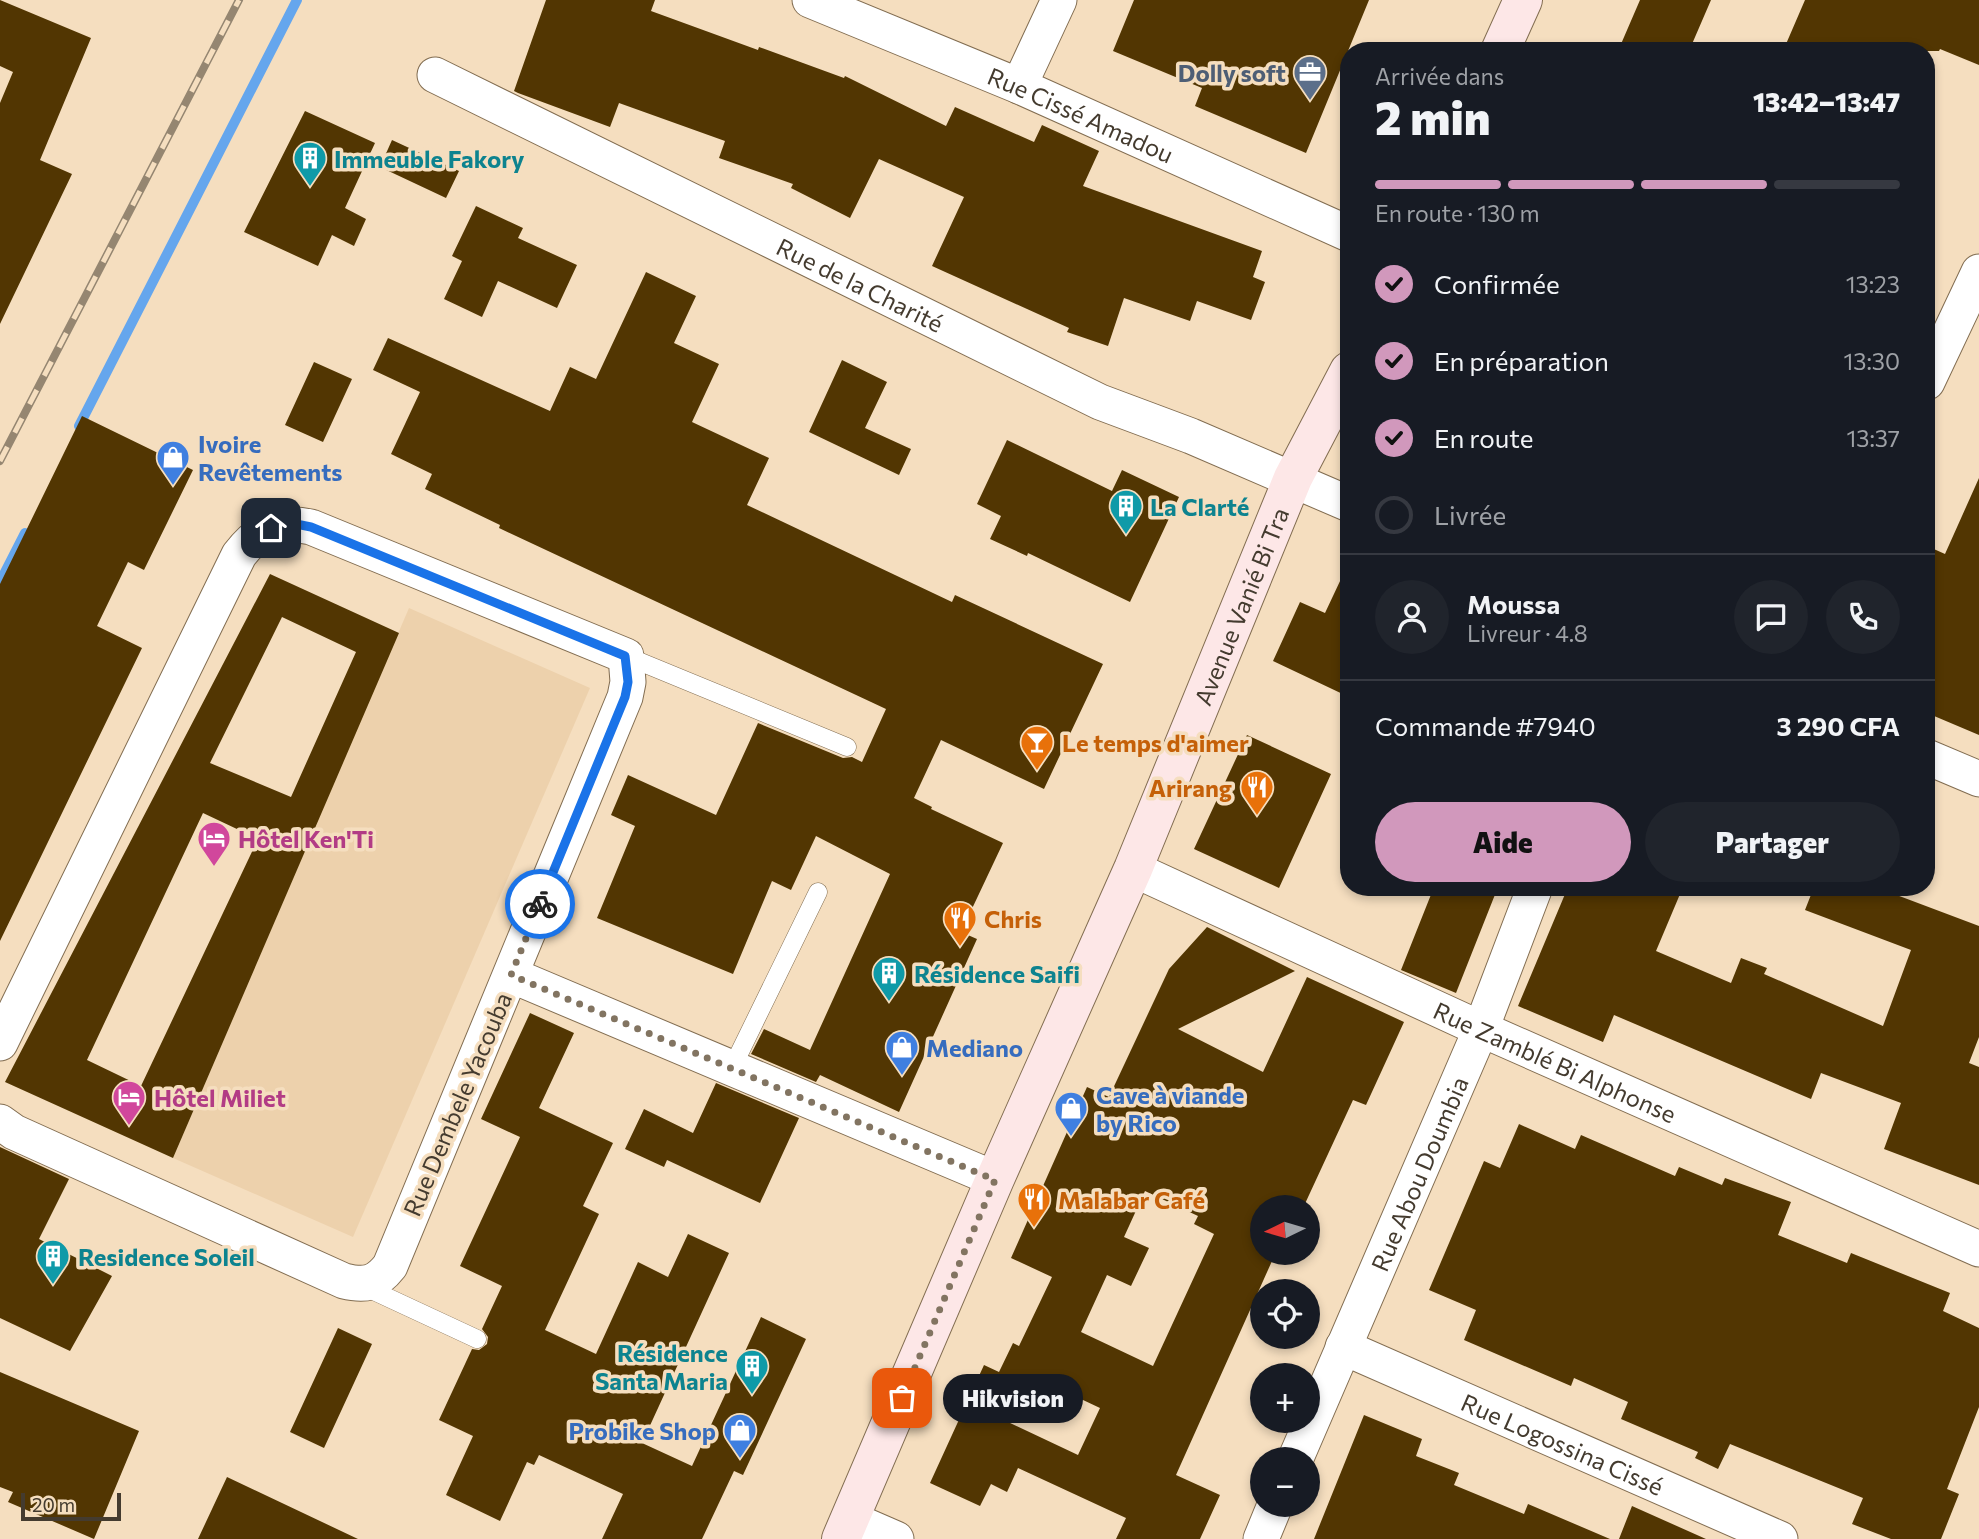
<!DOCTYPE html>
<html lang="fr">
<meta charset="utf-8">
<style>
body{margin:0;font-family:Commissioner,sans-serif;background:#20242c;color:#f1f3f6;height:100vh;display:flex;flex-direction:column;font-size:26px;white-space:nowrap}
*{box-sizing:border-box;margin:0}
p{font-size:23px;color:#9ea1a6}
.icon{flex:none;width:38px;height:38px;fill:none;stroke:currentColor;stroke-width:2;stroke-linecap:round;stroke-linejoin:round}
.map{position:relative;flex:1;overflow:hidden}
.panel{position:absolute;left:1340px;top:42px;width:595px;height:854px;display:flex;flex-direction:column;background:#171b24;border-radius:28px;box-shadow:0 4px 10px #0003}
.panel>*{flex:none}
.needle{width:46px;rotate:265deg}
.tools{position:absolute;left:1250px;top:1195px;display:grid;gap:14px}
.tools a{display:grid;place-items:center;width:70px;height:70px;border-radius:50%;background:#171b24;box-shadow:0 4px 10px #0003;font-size:35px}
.scale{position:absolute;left:21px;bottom:18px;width:100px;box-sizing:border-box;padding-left:7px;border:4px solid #443b2f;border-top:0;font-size:19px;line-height:24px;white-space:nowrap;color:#443b2f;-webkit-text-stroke:5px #f5debf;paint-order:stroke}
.pin{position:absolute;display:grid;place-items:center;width:60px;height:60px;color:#fff;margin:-30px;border-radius:14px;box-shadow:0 4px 10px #0006}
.courier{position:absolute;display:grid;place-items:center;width:70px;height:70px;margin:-35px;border:5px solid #1a73e8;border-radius:50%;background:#fff;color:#222;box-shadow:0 2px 9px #0007}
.bubble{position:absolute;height:49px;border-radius:24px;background:#171b24;box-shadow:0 4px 10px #0003;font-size:23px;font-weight:800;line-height:49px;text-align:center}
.head em{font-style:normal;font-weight:800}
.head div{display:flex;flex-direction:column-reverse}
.head{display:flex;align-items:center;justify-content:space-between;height:119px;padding:0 35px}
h1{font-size:46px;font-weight:800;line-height:52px}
.bar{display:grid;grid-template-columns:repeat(4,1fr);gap:10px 7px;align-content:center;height:84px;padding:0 35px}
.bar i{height:9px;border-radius:5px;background:#363941}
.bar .active{background:#d198bc}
.bar p{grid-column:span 4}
.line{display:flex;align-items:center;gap:18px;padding:0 35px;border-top:2px solid #363941}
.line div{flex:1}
.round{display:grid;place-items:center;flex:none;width:74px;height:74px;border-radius:37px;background:#20242c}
ol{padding:0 35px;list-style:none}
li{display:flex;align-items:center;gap:21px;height:77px}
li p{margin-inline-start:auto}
li .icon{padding:7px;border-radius:50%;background:#d198bc;color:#111;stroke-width:4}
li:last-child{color:#9ea1a6}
li i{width:38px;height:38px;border:4px solid #363941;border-radius:50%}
.action{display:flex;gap:14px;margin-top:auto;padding:14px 35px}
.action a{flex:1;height:80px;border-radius:42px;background:#d198bc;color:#111;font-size:28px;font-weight:800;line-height:80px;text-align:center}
.action a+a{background:#20242c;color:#f1f3f6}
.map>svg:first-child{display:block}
.built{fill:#edd1ac}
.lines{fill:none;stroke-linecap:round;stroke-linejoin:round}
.stream{stroke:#65a6ed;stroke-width:10}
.building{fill:#523602;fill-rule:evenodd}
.lane-casing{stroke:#826d51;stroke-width:19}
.street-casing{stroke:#826d51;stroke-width:37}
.secondary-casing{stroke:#826d51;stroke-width:40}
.lane{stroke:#fff;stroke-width:18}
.street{stroke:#fff;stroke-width:35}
.secondary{stroke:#fde7e7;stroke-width:38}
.rail-casing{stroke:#958671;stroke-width:8}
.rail{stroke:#f5debf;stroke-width:5;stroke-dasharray:16;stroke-linecap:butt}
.done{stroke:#827461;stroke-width:7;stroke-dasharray:0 12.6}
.route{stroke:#1a73e8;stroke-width:9}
.labels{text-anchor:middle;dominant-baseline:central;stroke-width:7;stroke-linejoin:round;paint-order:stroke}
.service-label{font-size:24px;font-weight:bold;fill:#4e5e75;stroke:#f5debf;text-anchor:end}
.street-label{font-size:24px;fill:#443b2f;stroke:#f5debf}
.culture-label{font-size:24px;font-weight:bold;fill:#0d838f;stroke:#f5debf;text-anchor:start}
.shop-label{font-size:24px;font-weight:bold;fill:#366cbe;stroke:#f5debf;text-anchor:start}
.food-label{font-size:24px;font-weight:bold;fill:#c56008;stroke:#f5debf;text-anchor:start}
.hotel-label{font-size:24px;font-weight:bold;fill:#b23c85;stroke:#f5debf;text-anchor:start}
</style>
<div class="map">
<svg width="1979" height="1539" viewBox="0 0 1979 1539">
<rect width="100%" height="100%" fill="#f5debf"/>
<path class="built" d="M409,608l181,80 -237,549 -180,-79z"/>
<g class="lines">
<path class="stream" d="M79,426l218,-426
M0,582l25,-49"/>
</g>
<path class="building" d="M0,0l91,38 -51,122 32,14 -72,150v-221l13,-31 -13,-6z
M546,0h109l-4,11 107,39 1,-3 85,31 1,-2 101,50 9,-19 79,35 8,-17 57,26 -16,35 179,65 -9,26 12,5 -14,38 -54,-19 -7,20 -66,-23 -16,48 -41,-14 2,-4 -137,-62 32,-69 -85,-38 -29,59 -59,-30 2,-4 -74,-26 6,-17 -106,-38 -9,24 -92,-34 -4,-2z
M1134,0h235l-63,153 -111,-47 7,-18 -89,-37z
M1640,0h71l-22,51h-71z
M1805,0h174v65l-39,-16 -1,2h-156z
M305,111l70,32 -30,65 21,11 -12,27 -22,-11 -14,31 -74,-34z
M392,140l67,31 -13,27 -66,-31z
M476,206l47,22 -5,10 59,27 -20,43 -59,-27 -16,36 -38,-18 18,-38 -10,-5z
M646,272l50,24 -22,47 45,21 -27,58 77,36 -22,47 205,97 3,-7 148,69 -59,125 -103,-49 -27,58 18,9 -1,2 72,34 -42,89 16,7 -78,173 -79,-37 -4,7 -65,-28 13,-25 46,21 80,-176 -74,-38 -25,54 -19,-9 -39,93 -136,-56 38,-92 -24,-11 17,-40 88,40 42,-92 85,35 9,-1 10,5 24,-53 -387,-181 1,-3 -75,-36 7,-15 -41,-20 29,-62 -47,-22 15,-32 162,73 20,-44 26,12z
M842,360l45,22 -22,46 46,21 -12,26 -90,-43z
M314,362l38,17 -29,63 -38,-17z
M82,416l111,54 -49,100 -16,-8 -31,64 45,22 -142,293v-357z
M1007,440l105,51 10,-21 57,27 -49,105 -102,-49 -1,3 -37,-17 11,-23 -24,-12z
M1979,478v257l-52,-22v-167l18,8z
M1349,562v135l-76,-36 27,-59 25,11z
M270,574l129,59 -226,525 -168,-76zM282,617l74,35 -65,145 -81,-34zM203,813l55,26 -117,247 -54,-26z
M1247,735l84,39 -52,114 -85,-39z
M1434,887h64l-42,106 -55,-23z
M1568,887h115l-27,64 75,32 10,-25 26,10 -3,6 119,52 28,-76 -106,-40 9,-23h83l-3,7 85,32v111l-10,26 10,4v118l-95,-36 17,-46 -80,-30 -10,26 -197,-84 -11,27 -85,-36z
M1207,927l88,44 -117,58 85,43 44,-95 97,45 -38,83 -13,-5 -50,108h-41v45h18l-5,9 -3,-1 -96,214 44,20 -20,44h-84l10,-21 -108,-50 -11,24 -16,-8 -11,22 -50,-23 54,-118 15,7 14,-29 6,3 33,-69 -41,-19 76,-171 22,10 60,-128zM1145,1191l53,25 -4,8 20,10 -61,132 -72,-34 26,-57 24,11 18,-38 -25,-11zM1030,1375l70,33 -22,47 -70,-33z
M530,1013l44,20 -35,75 74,35 -30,63 16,8 -54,116 51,24 42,-92 30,15 20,-43 41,19 -87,190 50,23 69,-149 45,22 -63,136 -9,-4 -32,68h-100l21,-45 -84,-39 -5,10 -7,-3 -27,59 -54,-26 27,-59 -34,-16 33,-71 7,1 8,-6 1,-7 -6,-8 20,-43 -42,-20 60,-129 -39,-18z
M716,1083l83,35 -39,85 -93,-43 -3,7 -39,-18 19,-40 49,24z
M1519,1124l56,25 6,-14 94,41 4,-9 43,18 3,-7 66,24 -13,33 69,28 4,-10 99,40 -7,18 36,17v79l-32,82 12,5 -18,45h-50l-39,-15 11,-26 -133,-54 -12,25 -23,-11 3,-6 -77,-33 7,-17 -54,-24 -3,8 -107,-46 12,-30 -47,-20 55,-129 16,7z
M0,1147l69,32 -30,60 73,37 -42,75 -70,-33z
M338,1328l34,16 -48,104 -34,-16z
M0,1372l139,59 -45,108 -86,-37 5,-10 -13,-5z
M1364,1415l58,24 -6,17 43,17 -5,12 70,29 4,-10 82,35h-296z
M227,1477l131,62h-160z
M1632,1506l74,33h-87z"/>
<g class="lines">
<defs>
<path id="lane" d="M626,656l221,91
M732,1068l86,-176
M363,1286l114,53"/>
<g id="street">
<path id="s1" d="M810,0l209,86 330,148"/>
<path id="s2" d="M435,75l665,327 91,34 158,68"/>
<path d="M1019,86l40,-86"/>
<path d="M1927,382l52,-110"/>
<path d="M1927,757l52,22"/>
<path id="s3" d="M1133,869l348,160 498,220"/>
<path d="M511,975l484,204"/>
<path d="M0,1043l239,-488c20,-26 39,-35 72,-28l315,129 2,26 -3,15 -235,569c-14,18 -25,20 -46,15l-330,-149 -14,-10"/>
<path id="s4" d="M1343,1347l437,192"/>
<path id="s5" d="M1295,1460l186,-431 54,-142"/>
<path d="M850,1519l46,20"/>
<path d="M1261,1539l14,-34"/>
</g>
<g id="secondary">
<path d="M1500,51l23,-51"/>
<path id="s6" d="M841,1539l154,-360 138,-310 160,-391 56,-107"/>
</g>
</defs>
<use href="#lane" class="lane-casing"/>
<use href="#street" class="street-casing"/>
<use href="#secondary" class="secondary-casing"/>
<use href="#lane" class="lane"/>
<use href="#street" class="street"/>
<use href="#secondary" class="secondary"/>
<defs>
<path id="rail" d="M0,461l239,-461"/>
</defs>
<use href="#rail" class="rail-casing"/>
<use href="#rail" class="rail"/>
</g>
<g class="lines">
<path class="done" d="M540,904l-29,71 484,205 -93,218"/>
<path class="route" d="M271,528l20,-5 20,4 314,129 3,26 -3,15 -85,207"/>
</g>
<defs>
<symbol id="office-pin" viewBox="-11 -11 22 30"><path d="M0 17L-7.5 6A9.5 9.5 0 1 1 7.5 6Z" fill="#5c6f8a" stroke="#f5debf"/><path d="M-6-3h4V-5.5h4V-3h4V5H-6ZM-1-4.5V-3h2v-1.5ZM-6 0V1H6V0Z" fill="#fff"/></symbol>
<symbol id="building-pin" viewBox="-11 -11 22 30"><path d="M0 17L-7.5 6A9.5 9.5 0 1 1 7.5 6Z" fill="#0f9aa8" stroke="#f5debf"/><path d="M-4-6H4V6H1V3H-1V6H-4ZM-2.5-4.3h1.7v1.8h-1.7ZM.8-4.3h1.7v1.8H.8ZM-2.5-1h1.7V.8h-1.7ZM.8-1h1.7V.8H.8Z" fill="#fff"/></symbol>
<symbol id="shop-pin" viewBox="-11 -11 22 30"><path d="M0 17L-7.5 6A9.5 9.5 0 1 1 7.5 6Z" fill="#3f7fe0" stroke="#f5debf"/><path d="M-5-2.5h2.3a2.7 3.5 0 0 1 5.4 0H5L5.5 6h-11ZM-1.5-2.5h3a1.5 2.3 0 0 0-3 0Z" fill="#fff"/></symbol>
<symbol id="bar-pin" viewBox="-11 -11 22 30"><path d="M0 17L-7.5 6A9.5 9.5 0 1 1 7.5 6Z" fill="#e8710a" stroke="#f5debf"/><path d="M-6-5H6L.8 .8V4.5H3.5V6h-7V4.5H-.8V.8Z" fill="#fff"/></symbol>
<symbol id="restaurant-pin" viewBox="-11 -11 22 30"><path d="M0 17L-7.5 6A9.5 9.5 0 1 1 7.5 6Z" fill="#e8710a" stroke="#f5debf"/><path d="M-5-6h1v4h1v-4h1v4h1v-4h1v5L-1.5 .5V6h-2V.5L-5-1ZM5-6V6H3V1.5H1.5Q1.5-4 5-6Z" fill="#fff"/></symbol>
<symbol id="hotel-pin" viewBox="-11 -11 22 30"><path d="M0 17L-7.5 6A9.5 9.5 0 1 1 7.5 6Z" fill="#d1479c" stroke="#f5debf"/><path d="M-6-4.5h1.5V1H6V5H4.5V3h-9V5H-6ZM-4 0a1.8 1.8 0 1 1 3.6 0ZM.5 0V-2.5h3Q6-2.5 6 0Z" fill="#fff"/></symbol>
</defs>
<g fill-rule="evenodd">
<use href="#office-pin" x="1291" y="53" width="38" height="52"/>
<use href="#building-pin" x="291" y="139" width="38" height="52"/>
<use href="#shop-pin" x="154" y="438" width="38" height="52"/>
<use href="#building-pin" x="1107" y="487" width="38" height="52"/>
<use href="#bar-pin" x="1018" y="723" width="38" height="52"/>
<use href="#restaurant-pin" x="1238" y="768" width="38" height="52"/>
<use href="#hotel-pin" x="195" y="819" width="38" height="52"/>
<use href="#restaurant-pin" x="941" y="899" width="38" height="52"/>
<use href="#building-pin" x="870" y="954" width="38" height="52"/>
<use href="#shop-pin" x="883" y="1028" width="38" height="52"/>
<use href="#hotel-pin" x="110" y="1078" width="38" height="52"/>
<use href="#shop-pin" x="1052" y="1089" width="38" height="52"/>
<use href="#restaurant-pin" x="1015" y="1180" width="38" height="52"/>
<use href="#building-pin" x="34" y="1237" width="38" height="52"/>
<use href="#building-pin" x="733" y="1347" width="38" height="52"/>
<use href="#shop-pin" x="721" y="1411" width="38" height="52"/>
</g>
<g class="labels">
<g class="service-label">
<text x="1286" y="72">Dolly soft</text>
</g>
<g class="street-label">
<text stroke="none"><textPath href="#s1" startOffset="294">Rue Cissé Amadou</textPath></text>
<text stroke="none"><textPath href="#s2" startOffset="474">Rue de la Charité</textPath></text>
<text stroke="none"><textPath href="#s6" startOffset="1015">Avenue Vanié Bi Tra</textPath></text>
<text stroke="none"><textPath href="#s3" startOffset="464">Rue Zamblé Bi Alphonse</textPath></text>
<text transform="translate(457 1104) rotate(-67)">Rue Dembele Yacouba</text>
<text stroke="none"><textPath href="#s5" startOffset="312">Rue Abou Doumbia</textPath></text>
<text stroke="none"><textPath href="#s4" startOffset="240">Rue Logossina Cissé</textPath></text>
</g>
<g class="culture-label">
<text x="334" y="158">Immeuble Fakory</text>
<text x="1150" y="506">La Clarté</text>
<text x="914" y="973">Résidence Saifi</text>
<text x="78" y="1256">Residence Soleil</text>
<text x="728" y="1352" text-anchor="end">Résidence<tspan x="728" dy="28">Santa Maria</tspan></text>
</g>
<g class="shop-label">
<text x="198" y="443">Ivoire<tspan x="198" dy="28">Revêtements</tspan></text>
<text x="926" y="1047">Mediano</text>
<text x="1096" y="1094">Cave à viande<tspan x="1096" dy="28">by Rico</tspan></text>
<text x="716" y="1430" text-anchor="end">Probike Shop</text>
</g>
<g class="food-label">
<text x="1062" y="742">Le temps d'aimer</text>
<text x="1232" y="787" text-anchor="end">Arirang</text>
<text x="984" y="918">Chris</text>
<text x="1058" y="1199">Malabar Café</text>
</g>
<g class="hotel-label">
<text x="238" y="838">Hôtel Ken'Ti</text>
<text x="154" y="1097">Hôtel Miliet</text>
</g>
</g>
</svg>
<div class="tools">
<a><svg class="needle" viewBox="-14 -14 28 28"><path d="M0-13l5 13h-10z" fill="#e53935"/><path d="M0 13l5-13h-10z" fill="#9ea1a6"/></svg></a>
<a><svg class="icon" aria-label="locate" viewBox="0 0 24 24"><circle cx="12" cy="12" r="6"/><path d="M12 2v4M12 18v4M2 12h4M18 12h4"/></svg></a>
<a>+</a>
<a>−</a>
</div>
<div class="scale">20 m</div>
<div class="pin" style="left:902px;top:1398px;background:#ea580c"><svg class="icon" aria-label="bag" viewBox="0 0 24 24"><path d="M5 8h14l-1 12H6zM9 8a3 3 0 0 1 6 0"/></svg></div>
<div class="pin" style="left:271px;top:528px;background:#1f2937"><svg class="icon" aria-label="home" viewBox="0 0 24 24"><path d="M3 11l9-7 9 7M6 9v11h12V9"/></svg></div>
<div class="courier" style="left:540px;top:904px"><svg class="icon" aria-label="bike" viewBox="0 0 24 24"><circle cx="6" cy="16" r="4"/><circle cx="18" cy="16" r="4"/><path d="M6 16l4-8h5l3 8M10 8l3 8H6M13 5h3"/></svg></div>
<div class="bubble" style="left:943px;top:1374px;width:140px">Hikvision</div>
<section class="panel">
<div class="head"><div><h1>2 min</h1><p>Arrivée dans</p></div><em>13:42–13:47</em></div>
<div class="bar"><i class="active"></i><i class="active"></i><i class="active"></i><i></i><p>En route · 130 m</p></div>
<ol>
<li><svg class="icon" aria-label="check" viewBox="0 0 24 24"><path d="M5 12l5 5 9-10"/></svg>Confirmée<p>13:23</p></li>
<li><svg class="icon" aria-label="check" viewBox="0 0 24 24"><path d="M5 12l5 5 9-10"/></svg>En préparation<p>13:30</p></li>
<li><svg class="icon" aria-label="check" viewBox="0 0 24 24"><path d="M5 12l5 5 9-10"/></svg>En route<p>13:37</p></li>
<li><i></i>Livrée</li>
</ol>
<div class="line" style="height:126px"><a class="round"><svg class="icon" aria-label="person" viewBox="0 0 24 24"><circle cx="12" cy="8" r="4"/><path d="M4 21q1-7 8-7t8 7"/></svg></a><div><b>Moussa</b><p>Livreur · 4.8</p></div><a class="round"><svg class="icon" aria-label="chat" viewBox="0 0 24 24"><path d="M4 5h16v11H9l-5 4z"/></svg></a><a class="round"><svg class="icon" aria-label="phone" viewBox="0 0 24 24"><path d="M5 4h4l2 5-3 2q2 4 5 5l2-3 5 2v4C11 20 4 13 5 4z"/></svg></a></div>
<div class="line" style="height:91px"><div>Commande #7940</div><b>3 290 CFA</b></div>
<div class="action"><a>Aide</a><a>Partager</a></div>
</section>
</div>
